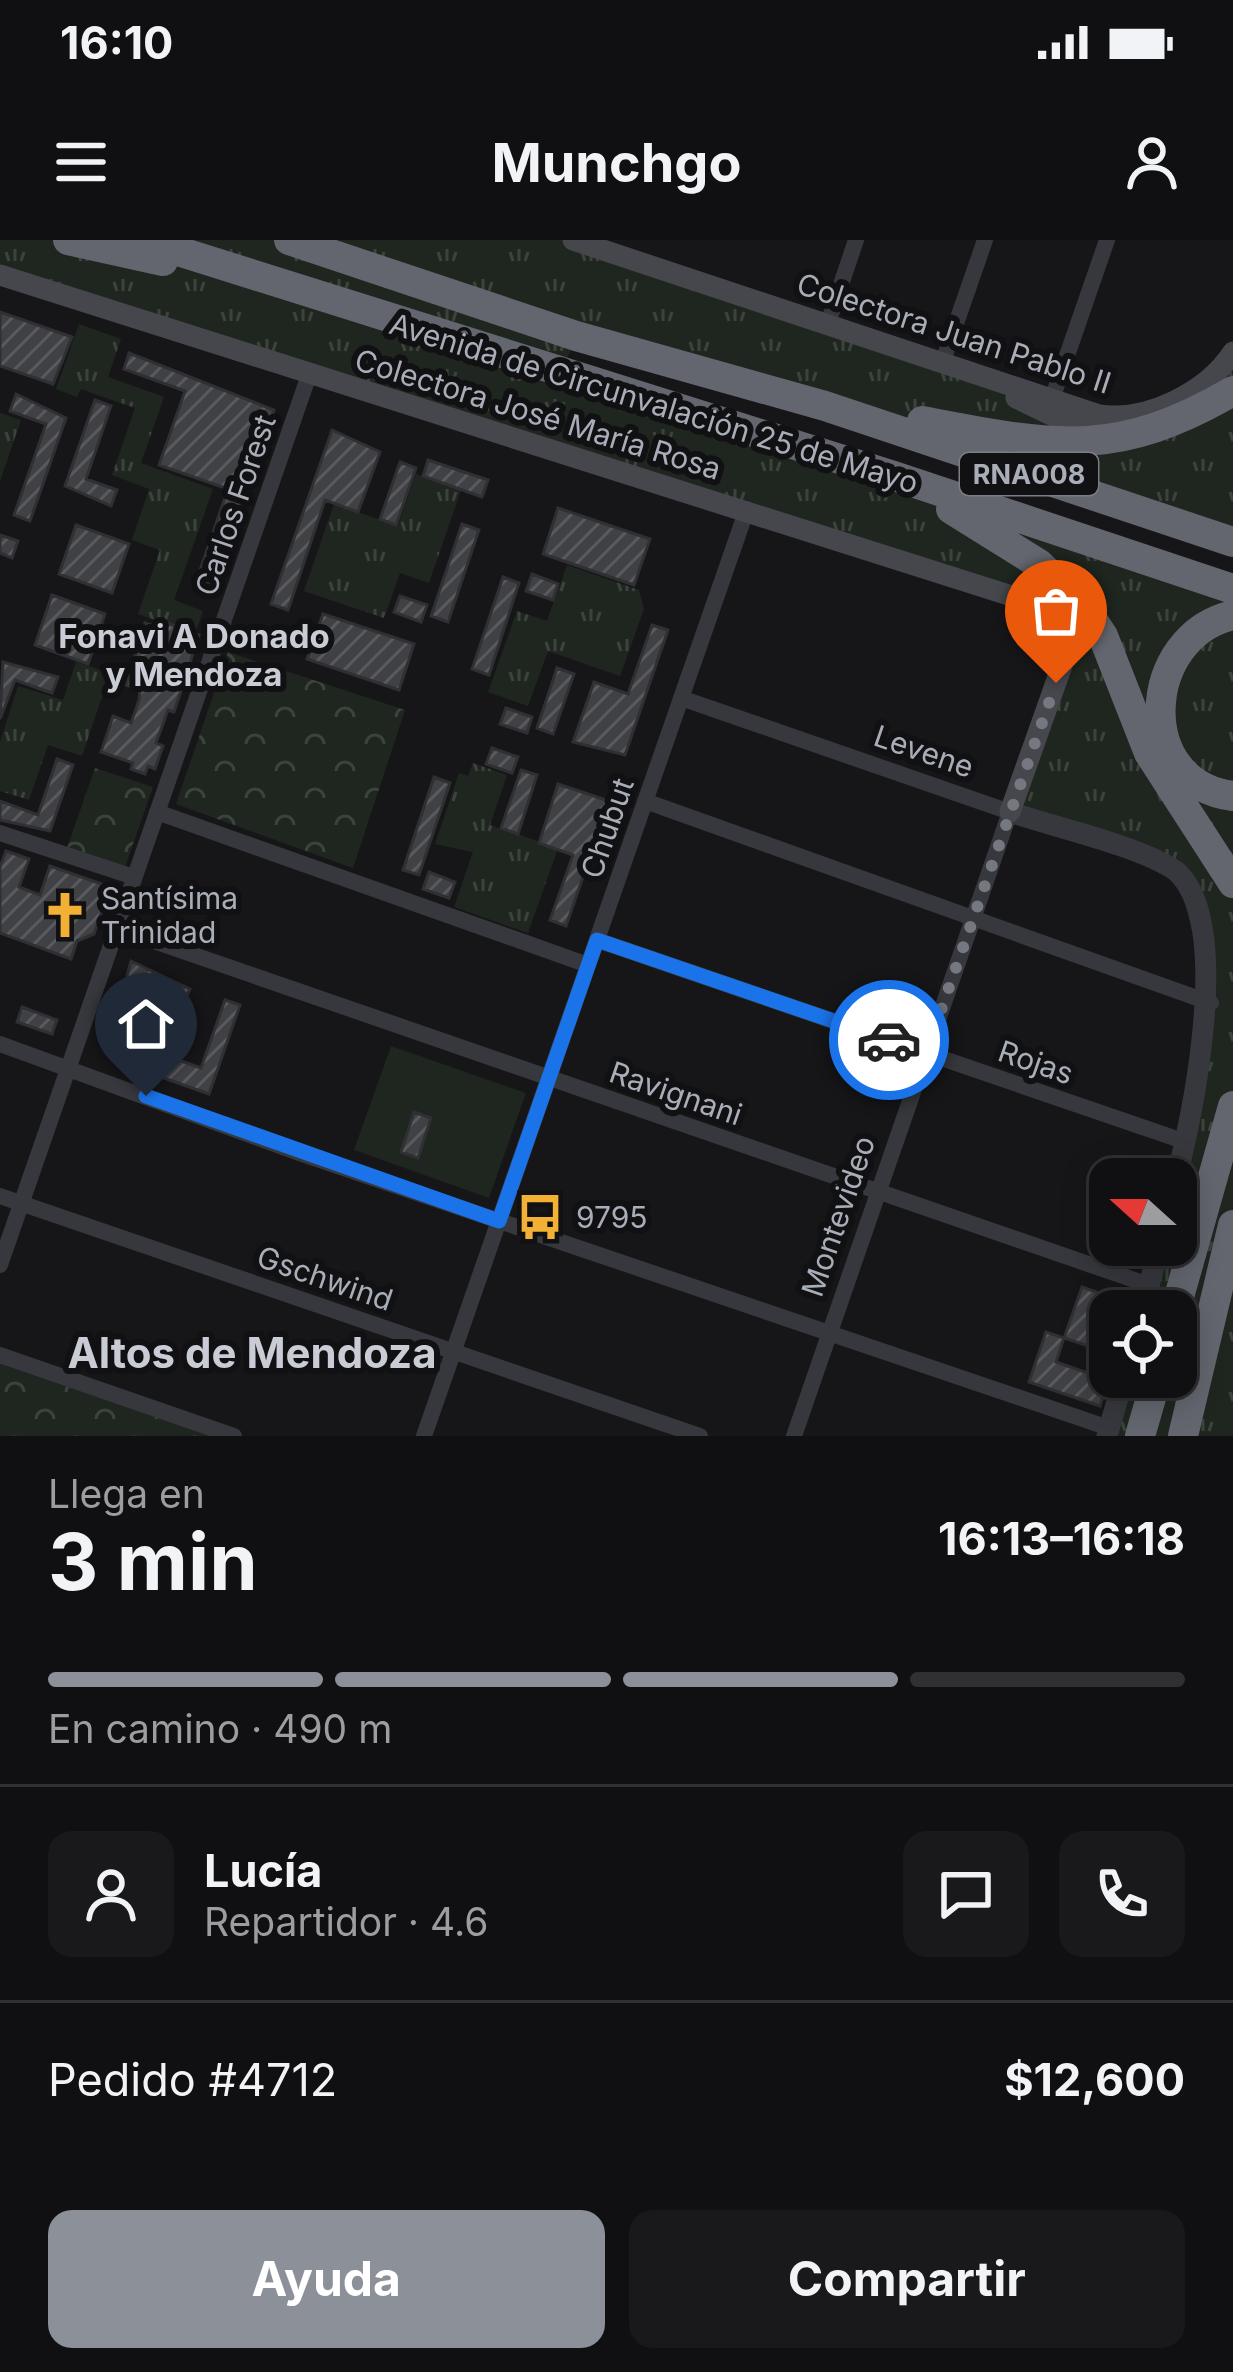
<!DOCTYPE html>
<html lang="es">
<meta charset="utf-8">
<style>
body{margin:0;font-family:Inter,sans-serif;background:#19191b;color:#f1f3f6;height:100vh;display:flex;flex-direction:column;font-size:45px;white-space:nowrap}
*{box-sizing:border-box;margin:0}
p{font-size:39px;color:#9c9d9f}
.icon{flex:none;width:66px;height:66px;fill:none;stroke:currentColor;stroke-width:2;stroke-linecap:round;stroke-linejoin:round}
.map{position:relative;height:1196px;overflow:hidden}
.panel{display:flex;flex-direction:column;background:#101012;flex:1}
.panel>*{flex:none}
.needle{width:78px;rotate:291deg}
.controls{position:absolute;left:1089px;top:918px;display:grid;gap:24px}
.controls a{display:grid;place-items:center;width:108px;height:108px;border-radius:24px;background:#101012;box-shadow:0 6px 30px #0003,0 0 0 3px #303032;font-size:60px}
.pin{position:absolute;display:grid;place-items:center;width:102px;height:102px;color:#fff;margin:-123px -51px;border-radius:50% 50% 50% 0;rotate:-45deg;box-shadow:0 0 12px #0007}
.pin .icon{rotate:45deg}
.courier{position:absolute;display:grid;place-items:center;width:120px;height:120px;margin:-60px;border:9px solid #1a73e8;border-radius:50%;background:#fff;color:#222;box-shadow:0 3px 15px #0007}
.head em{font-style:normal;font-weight:700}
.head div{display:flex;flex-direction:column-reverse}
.head{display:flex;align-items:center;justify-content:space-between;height:204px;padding:0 48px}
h1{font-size:78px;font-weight:700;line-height:90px}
.bar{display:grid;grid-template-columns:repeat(4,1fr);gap:18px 12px;align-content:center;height:144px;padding:0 48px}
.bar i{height:15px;border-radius:9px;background:#303032}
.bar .on{background:#8c9099}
.bar p{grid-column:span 4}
.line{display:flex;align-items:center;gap:30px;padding:0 48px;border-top:3px solid #303032}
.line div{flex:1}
.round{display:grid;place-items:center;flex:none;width:126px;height:126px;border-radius:24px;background:#19191b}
.cta{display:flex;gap:24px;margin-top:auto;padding:24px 48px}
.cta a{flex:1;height:138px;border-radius:24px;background:#8c9099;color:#fff;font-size:48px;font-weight:700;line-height:138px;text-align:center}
.cta a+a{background:#19191b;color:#f1f3f6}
.status{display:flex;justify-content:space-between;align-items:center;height:84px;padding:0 60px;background:#101012;direction:ltr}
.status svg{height:33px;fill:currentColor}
header{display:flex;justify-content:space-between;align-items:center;height:156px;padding:0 48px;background:#101012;font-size:54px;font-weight:700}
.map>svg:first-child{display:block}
.grass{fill:url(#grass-tufts)}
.park{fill:url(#park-crowns)}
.garden{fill:#1e261f}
.building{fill:url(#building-hatch);stroke:#303034;stroke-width:3}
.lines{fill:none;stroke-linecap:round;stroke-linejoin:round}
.minor{stroke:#37383d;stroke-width:16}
.tertiary{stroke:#37383d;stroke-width:21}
.secondary{stroke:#45474d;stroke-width:21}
.motorway{stroke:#63666e;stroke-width:30}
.done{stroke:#757880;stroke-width:12;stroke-dasharray:0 21.6}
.route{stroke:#1a73e8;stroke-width:15}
.labels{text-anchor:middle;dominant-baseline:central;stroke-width:12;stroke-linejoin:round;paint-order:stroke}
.shield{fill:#111113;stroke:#7b7e86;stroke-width:3}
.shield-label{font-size:27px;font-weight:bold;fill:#a8adb8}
.street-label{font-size:30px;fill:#a8adb8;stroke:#111113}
.poi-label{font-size:30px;fill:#a8adb8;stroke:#111113;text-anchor:start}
.neighbourhood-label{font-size:33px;font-weight:bold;fill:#c9ccd4;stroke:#111113}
.district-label{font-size:42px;font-weight:bold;fill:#c9ccd4;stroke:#111113}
</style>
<div class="status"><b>16:10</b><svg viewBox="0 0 49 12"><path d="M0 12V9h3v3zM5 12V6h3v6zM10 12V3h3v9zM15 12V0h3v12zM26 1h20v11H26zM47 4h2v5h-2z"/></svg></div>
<header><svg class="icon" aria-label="menu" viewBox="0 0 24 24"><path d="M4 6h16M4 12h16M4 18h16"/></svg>Munchgo<svg class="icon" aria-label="person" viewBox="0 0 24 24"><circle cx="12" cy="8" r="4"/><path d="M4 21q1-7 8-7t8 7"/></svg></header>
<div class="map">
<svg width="1233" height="1196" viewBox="0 0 1233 1196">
<defs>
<pattern id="grass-tufts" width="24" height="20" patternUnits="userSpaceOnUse" patternTransform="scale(3)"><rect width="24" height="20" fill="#1e261f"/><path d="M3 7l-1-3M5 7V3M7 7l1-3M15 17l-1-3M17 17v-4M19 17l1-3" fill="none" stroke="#3c433d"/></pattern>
<pattern id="park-crowns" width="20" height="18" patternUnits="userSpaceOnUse" patternTransform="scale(3)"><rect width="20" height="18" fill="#1e261f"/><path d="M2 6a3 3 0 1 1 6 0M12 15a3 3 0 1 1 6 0" fill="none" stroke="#3c433d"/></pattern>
<pattern id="building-hatch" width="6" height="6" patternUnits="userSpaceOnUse" patternTransform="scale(3)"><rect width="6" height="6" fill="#404145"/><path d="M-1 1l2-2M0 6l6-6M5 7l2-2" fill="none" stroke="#595a5e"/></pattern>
</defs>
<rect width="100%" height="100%" fill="#161618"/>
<path class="grass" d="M0,0h573l511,171 61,1 88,-60v190l-657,-205 -15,37 672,215v847h-126l17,-59h52v-66h-34l18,-66h16v-65l35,-177 -35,-133 -166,-58 59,-193 -1069,-344z
M79,84l42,15 -13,38 56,20 -23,66 72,26 -39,111 29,11 -8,23 -57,-20 22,-64 -28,-10 17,-51 -37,-14 23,-67 -54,-19 -4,8 -21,-8z
M0,173l21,7 -21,61z
M416,234l45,16 -32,93 -29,-10 -16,45 -80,-27 30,-87 64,22z
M567,325l72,25 5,19 -24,67 -72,-25 -20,55 -40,-14 29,-81 30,10z
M76,422l34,11 -28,83 -34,-11 -19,55 -29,-9v-49l18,-56 45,14z
M473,523l34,12 -17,50 68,23 -30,85 -74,-26 19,-55 -38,-8 24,-71 9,3z"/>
<path class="park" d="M228,412l177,58 -52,158 -177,-64z
M95,528l58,19 -28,80 -58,-19z
M0,1119l220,77h-220z"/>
<path class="garden" d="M391,806l135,47 -37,105 -135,-48z"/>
<path class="building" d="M0,72l72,25 -19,47 -53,-18z
M129,113l145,57 -60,174 -17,-5 31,-90 -69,-24 26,-74 -61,-22z
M16,154l50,24 -36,103 -16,-6 32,-91 -36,-13z
M95,160l16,6 -25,73 31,11 -6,16 -46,-20z
M332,190l48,22 -22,60 -33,-12 -37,110 -17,-6z
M428,220l60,20 -6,17 -59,-21z
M400,222l16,6 -20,57 -16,-6z
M558,268l92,31 -16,46 -91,-31z
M462,284l17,6 -31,92 -17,-6z
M76,285l53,19 -17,49 -53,-19z
M0,295l18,6 -6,17 -12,-5z
M532,334l26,10 -5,16 -27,-9z
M503,337l16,6 -30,92 -17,-6z
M52,355l53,19 -17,50 -53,-19z
M400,356l27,9 -6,17 -27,-10z
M323,374l91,30 -15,46 -92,-31z
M164,382l35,13 -25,77 -6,-2 -12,33 7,3 -8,23 -7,-3 -3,8 -14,-5 2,-6 -32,-11 12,-36 18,7 8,-23 1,-10 -14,-5 19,-62 17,6z
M652,385l16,5 -43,125 -52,-13 21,-60 34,12z
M3,422l55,15 -6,16 -37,-13 -15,39z
M557,428l17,6 -21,60 -16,-6z
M506,468l26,9 -5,16 -27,-9z
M492,508l26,9 -6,16 -26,-9z
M57,519l16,6 -23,66 -50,-11v-19l38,14z
M521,530l16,5 -19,59 -17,-6z
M434,537l16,6 -31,92 -16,-5z
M558,544l51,17 -43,125 -16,-6 23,-65 -34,-12z
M6,611l23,8 -10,28 21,8 10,-29 60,21 -16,47 -17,7 -6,18 -71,-26v-66z
M429,632l26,10 -6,16 -26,-9z
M131,721l59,28 -6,14 -33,-7 -17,48 67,24 24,-68 15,5 -31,89 -76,-27 2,-6 -29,-10z
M22,767l35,13 -5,14 -35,-12z
M414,872l17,6 -13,40 -17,-6z
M1082,1047l45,16 -3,8h-14v42l-46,-15z
M1046,1092l18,6 -8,24 52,18 -8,26 -71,-24z"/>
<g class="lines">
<path class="minor" d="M828,83l28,-83
M943,121l42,-121
M1052,159l55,-159
M681,458l329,114 -216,624
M645,561l566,202
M157,572l431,153
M0,593l134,44
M116,688l1033,357
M597,700l589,202
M0,804l302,110 807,274
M0,956l700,240
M0,1025l309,-890
M0,1115l234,81
M424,1196l323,-927"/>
<path class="tertiary" d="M1010,572c44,15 130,34 166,59 57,50 18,237 0,309
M1142,1071l18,-66
M1107,1196l17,-59"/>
<path class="secondary" d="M573,0l526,175c48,7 108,-23 134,-63
M0,35l1059,336 10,8 2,21 -61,172
M1016,158l50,24 38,10"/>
<path class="motorway" d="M68,0l95,21
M143,0l751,236 339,113
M289,0l287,96 249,70 408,136
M922,181c129,24 191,40 311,-30
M951,269l88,55 47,46 17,26 46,117 84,130
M1233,375c-92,21 -101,168 0,181
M1175,1071l58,-205
M1140,1196l17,-59
M1183,1196l50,-211"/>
</g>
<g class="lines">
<path class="done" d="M889,800l37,13 130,-370"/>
<path class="route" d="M146,856l353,125 98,-281 292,100"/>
</g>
<defs>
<symbol id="church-bare" viewBox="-9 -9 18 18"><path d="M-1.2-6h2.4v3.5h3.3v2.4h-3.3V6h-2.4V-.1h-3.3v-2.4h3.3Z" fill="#f2b134" stroke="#111113" stroke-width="2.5" paint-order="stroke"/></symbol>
<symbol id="bus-bare" viewBox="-9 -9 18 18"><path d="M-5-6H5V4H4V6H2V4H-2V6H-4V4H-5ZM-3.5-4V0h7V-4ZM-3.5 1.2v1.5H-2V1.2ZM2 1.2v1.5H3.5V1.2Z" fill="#f2b134" stroke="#111113" stroke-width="2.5" paint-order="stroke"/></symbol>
</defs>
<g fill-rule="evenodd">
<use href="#church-bare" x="32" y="642" width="66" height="66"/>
<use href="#bus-bare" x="507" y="944" width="66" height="66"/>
</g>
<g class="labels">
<rect class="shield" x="960" y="213" width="138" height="42" rx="9"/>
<g class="shield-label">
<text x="1029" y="234">RNA008</text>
</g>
<g class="street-label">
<text transform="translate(954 93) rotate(18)">Colectora Juan Pablo II</text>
<text transform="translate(654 163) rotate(17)">Avenida de Circunvalación 25 de Mayo</text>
<text transform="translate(538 174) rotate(17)">Colectora José María Rosa</text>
<text transform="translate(235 265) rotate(-71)">Carlos Forest</text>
<text transform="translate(924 511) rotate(19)">Levene</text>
<text transform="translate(607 588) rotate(-71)">Chubut</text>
<text transform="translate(1036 822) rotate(19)">Rojas</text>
<text transform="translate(676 853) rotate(19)">Ravignani</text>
<text transform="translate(838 976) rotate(-71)">Montevideo</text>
<text transform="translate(325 1038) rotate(19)">Gschwind</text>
</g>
<g class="poi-label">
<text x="101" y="658">Santísima<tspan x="101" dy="34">Trinidad</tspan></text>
<text x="576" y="977">9795</text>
</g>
<g class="neighbourhood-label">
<text x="194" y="396">Fonavi A Donado<tspan x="194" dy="38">y Mendoza</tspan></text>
</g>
<g class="district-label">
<text x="252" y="1112">Altos de Mendoza</text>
</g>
</g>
</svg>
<div class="controls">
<a><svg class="needle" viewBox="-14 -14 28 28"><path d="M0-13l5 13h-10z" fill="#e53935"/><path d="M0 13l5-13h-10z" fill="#9c9d9f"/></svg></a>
<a><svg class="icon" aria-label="locate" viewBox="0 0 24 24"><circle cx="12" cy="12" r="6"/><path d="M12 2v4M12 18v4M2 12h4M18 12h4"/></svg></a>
</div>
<div class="pin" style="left:1056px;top:443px;background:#ea580c"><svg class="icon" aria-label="bag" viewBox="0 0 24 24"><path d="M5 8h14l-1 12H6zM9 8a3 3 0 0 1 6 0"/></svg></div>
<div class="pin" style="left:146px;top:856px;background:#1f2937"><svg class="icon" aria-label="home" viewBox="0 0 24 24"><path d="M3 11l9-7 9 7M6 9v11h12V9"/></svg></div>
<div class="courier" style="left:889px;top:800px"><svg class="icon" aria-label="car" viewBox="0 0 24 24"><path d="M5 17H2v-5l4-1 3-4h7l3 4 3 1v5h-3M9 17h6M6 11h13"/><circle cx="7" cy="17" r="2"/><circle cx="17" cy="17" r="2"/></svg></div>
</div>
<section class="panel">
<div class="head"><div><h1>3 min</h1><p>Llega en</p></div><em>16:13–16:18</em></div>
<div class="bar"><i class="on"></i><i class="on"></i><i class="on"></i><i></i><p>En camino · 490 m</p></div>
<div class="line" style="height:216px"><a class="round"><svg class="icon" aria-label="person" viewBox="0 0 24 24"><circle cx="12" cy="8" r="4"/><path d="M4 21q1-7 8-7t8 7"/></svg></a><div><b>Lucía</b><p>Repartidor · 4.6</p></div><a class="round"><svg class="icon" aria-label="chat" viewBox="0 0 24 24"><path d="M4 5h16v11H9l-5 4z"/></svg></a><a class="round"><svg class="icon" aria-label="phone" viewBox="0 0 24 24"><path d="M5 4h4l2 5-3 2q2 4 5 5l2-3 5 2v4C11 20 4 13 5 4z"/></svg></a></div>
<div class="line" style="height:156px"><div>Pedido #4712</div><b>$12,600</b></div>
<div class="cta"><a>Ayuda</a><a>Compartir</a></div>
</section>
